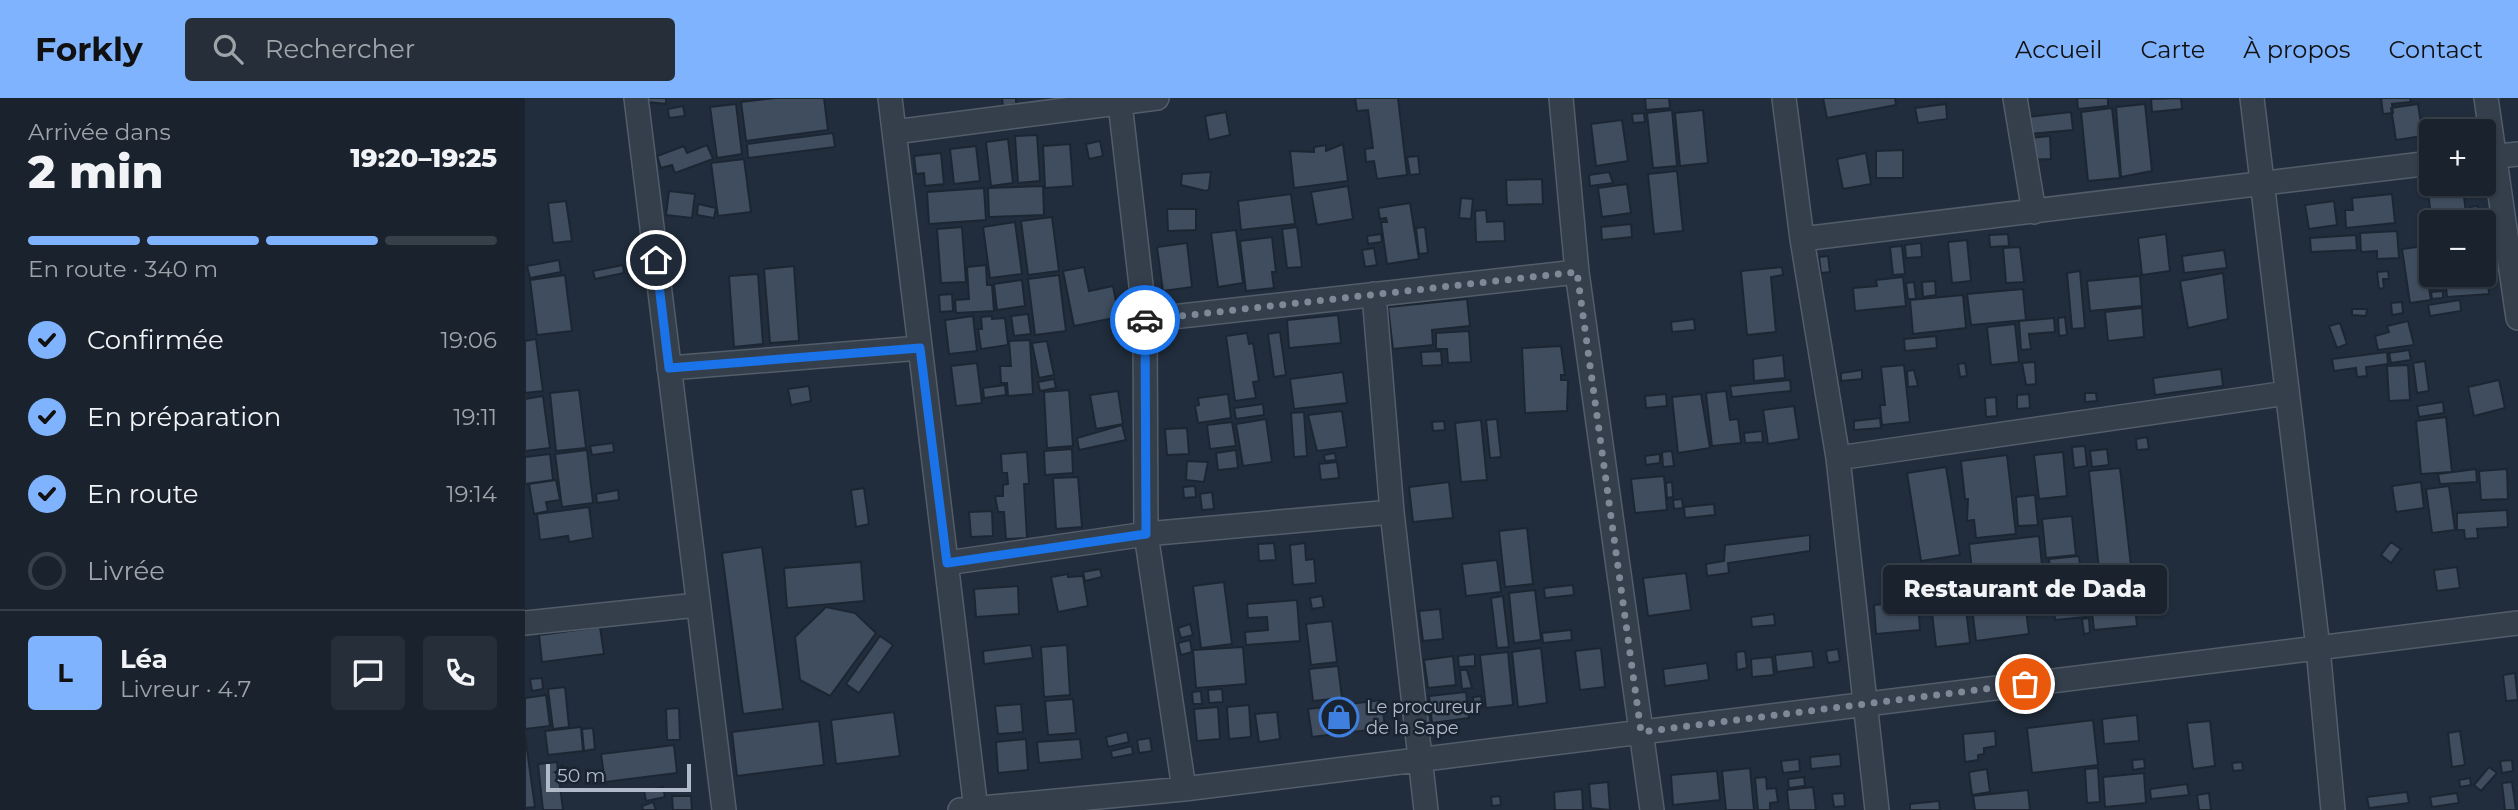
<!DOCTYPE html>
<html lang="fr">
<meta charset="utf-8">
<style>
body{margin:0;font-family:Montserrat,sans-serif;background:#262f39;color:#f1f3f6;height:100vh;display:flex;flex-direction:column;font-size:26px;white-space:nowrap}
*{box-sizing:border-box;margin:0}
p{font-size:23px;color:#9fa4aa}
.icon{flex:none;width:38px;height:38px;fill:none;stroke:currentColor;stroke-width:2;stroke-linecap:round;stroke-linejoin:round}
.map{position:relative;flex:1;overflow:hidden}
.panel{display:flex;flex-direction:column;background:#19222d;width:525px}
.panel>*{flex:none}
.buttons{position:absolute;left:1894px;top:21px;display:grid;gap:14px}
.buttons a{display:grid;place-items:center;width:77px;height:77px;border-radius:7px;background:#19222d;box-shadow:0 2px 5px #0004,0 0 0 2px #373f49;font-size:35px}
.scale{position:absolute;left:21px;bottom:18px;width:145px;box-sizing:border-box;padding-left:7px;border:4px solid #b0bac8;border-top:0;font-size:19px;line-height:24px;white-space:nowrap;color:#b0bac8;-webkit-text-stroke:5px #1a2431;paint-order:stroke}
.pin{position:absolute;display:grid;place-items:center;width:60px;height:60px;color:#fff;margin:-30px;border:4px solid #fff;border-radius:50%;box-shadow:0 2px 7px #0007}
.courier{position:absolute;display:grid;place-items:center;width:70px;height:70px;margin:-35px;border:5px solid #1a73e8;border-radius:50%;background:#fff;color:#222;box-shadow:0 2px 9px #0007}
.bubble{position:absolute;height:49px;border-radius:7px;background:#19222d;box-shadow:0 2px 5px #0004,0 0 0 2px #373f49;font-size:23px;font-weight:800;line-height:49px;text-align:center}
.head em{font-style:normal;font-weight:800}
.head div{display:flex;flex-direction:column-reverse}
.head{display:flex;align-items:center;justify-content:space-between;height:119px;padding:0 28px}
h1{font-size:46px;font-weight:800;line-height:52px}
.bar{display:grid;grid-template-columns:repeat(4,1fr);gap:10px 7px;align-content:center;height:84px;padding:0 28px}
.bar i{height:9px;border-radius:5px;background:#373f49}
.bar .active{background:#7fb3fe}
.bar p{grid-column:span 4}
.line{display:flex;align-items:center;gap:18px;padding:0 28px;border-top:2px solid #373f49}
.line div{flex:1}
.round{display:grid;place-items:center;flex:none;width:74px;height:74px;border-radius:7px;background:#262f39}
ol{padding:0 28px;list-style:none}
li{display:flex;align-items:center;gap:21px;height:77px}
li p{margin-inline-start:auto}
li .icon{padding:7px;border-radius:50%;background:#7fb3fe;color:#111;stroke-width:4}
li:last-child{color:#9fa4aa}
li i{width:38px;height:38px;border:4px solid #373f49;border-radius:50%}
header{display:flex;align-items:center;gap:42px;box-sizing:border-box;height:98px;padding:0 35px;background:#7fb3fe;color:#111}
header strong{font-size:33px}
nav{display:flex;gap:38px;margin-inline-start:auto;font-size:24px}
.search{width:490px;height:63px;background:#262f39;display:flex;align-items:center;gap:18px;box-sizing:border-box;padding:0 24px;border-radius:7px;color:#9fa4aa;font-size:26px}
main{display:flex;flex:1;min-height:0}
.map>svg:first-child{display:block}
.building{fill:#3f4d5e;stroke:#1c2633;stroke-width:2}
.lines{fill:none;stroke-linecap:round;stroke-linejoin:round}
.minor-casing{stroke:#535d6a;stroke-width:26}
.minor{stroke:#353f4c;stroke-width:23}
.done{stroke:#7e8997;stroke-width:7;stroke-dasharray:0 12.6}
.route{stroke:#1a73e8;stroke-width:9}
.labels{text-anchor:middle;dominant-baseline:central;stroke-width:5;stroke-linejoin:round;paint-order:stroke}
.poi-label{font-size:18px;fill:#b0bac8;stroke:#1a2431;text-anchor:start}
</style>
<header>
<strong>Forkly</strong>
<div class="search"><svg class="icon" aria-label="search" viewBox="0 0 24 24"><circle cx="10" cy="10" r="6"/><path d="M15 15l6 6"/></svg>Rechercher</div>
<nav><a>Accueil</a><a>Carte</a><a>À propos</a><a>Contact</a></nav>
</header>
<main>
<section class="panel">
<div class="head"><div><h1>2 min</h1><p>Arrivée dans</p></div><em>19:20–19:25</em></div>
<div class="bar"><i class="active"></i><i class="active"></i><i class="active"></i><i></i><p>En route · 340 m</p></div>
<ol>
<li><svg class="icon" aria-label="check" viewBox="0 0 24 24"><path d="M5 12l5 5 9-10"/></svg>Confirmée<p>19:06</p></li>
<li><svg class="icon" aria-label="check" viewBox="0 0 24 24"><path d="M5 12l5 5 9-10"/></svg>En préparation<p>19:11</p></li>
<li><svg class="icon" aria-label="check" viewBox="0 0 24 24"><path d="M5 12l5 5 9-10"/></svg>En route<p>19:14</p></li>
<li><i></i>Livrée</li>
</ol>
<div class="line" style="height:126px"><b class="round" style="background:#7fb3fe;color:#111">L</b><div><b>Léa</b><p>Livreur · 4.7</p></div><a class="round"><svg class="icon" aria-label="chat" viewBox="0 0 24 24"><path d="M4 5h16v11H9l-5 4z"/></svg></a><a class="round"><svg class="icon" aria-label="phone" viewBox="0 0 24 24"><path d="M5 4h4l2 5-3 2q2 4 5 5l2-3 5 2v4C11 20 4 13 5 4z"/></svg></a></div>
</section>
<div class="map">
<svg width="1993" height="712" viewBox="0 0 1993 712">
<rect width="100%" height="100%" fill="#212d3c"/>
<path class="building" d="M123,0h18v6l-18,-2z
M250,0h49l4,32 -82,11 -5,-39z
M477,0h14v6l-13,2z
M830,0h43l9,77 -30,4 -3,-18 -8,1 -1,-13 8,-1 -5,-38 -11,1z
M1120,0h24l1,10 -24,2z
M1298,0h72l1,7 -69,13z
M1552,0h31v8l-30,3z
M1656,0l1,11 -30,3 -1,-13z
M1856,0h29l1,4 -19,2 1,9 -10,1z
M211,6l6,50 -25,4 -7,-51z
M1421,6l1,15 -29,4 -3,-15z
M1620,6l7,67 -31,6 -5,-70z
M1893,6l5,32 -27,4 -5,-32z
M158,8l2,10 -16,2 -1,-9z
M1587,10l8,70 -32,3 -7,-69z
M1147,12l5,56 -24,2 -6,-55z
M1178,12l5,53 -28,3 -5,-53z
M701,14l4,23 -21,5 -4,-24z
M1546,14l2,18 -45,4 -1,-17z
M1119,15l1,9 -12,1 -1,-9z
M1097,22l6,41 -32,5 -5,-42z
M1948,24v9h-42v13h-5l-2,-19z
M308,35l2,14 -87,11 -1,-14z
M512,37l3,46 -22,2 -3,-47z
M1525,38l1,23 -22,1 -1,-22z
M483,41l5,44 -22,3 -5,-44z
M575,43l3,15 -14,3 -3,-15z
M545,46l3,42 -28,2 -2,-42z
M818,46l5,37 -54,7 -4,-37 24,1v-5l12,-2v6z
M182,47l6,14 -38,14 -3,-8 -11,3 -4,-12 27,-10 3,7z
M451,48l4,35 -26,3 -4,-35z
M1378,52v28h-27v-27z
M416,55l3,31 -19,2 -1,-13 -8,1 -2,-18z
M1341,55l5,31 -28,5 -6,-30z
M893,58l2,18 -10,1 -3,-18z
M219,61l7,53 -33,4 -7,-53z
M1152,73l6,60 -29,3 -6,-60z
M686,74l-2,17 -3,2 -25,-6 1,-11z
M1084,74l4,11 -23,3 -1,-11z
M1017,81l1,25 -36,1 -1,-25z
M1102,86l4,29 -29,4 -4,-29z
M518,88l1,29 -55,2 -1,-29z
M823,88l5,33 -36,6 -6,-33z
M459,90l2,32 -57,4 -2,-32z
M1938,90l4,34h-35l-4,-29z
M144,93l26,3 -3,24 -26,-3z
M766,96l4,30 -54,6 -3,-29z
M1867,96l3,29 -49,5 -1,-18h8l-1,-12z
M936,100l12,1 -2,20 -12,-1z
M41,103l6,40 -19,2 -5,-40z
M1809,103l3,24 -28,4 -4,-24z
M885,105l9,56 -32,5 -6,-42h6l-1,-4 -6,1 -2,-11z
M173,106l18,4 -2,10 -17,-3z
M1953,108l1,10 -8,1 -1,-10z
M642,111h29v21l-28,1z
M961,112l1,12 17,-1 1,20 -29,1 -1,-31z
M527,119l7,54 -31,4 -7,-54z
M490,124l7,52 -32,4 -7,-51z
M1106,126l1,13 -30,3 -1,-13z
M437,129l4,55 -25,1 -4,-54z
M772,129l5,40 -15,1 -5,-39z
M900,129l3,26 -9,1 -3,-26z
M711,132l7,53 -25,4 -7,-54z
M1872,133l2,27 -22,1v-8l-16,1 -1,-19z
M856,136l1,8 -14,2 -1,-8z
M1483,136l1,12 -19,1 -1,-12z
M1641,136l4,37 -28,4 -4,-37z
M1831,137l1,15 -46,2 -1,-14z
M747,139l4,35h-4l2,16 -28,3 -6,-50z
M1442,142l4,41 -19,2 -4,-41z
M662,145l5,44 -29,4 -6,-44z
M1396,145l1,14 -16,1 -1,-13z
M1377,148l3,28 -12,1 -3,-28z
M1899,148l2,10h4l4,32h-5l2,12 -21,3 -8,-54z
M1495,149l4,35 -18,1 -3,-35z
M849,150l3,17 -12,2 -3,-17z
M1699,152l3,18 -43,5 -2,-17z
M1303,158l2,16 -9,1 -2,-16z
M1961,160l3,36 -42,3 -2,-22h38z
M34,162l2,12 -31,6 -3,-12z
M98,167l1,8 -29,6 -2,-8z
M461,167l1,20h5l2,26 -38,2 -1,-13 14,-1 -2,-32z
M269,168l5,75 -29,2 -6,-74z
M559,169l5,24 24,-5 6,31 -45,9 -11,-55z
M1257,169l1,8 -12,2 5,55 -29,3 -6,-64z
M1555,173l5,57 -13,1 -5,-56z
M1863,173l1,8h-6l1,9 -5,1 -2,-17z
M1698,175l5,46 -40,9 -8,-47z
M233,176l5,70 -29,3 -5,-71z
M40,177l7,56 -35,4 -7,-55z
M534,177l7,56 -31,4 -7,-56z
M1615,178l2,30 -52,5 -3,-30z
M1378,179l3,29 -51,5 -2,-23 24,-2 -1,-6z
M497,182l3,26 -28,4 -3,-26z
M1410,183l1,14 -13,2 -1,-15z
M1389,184l2,17h-8l-2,-16z
M1498,191l3,31 -55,5 -4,-31z
M1918,193v7l-11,1 -1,-7z
M427,196l1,17 -13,1 -1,-17z
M1438,197l3,33 -53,6 -3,-34z
M942,201l3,27 -38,4 1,15 -40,4 -5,-42z
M1935,202l1,11 -31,5 -2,-11z
M1877,204l1,11 -11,2 -1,-12z
M1617,210l2,29 -36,4 -3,-29z
M1827,211h15l-1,7 -14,-1z
M503,216l3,20 -17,2 -3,-20z
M813,217l3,28 -52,5 -2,-28z
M448,218l4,35 -28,3 -4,-34z
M467,218v3l13,-1 3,27 -27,4 -3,-20h4l-1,-12z
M1540,219l2,18 -8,1 -1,-18z
M1529,220l1,14 -26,2 2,15 -10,1 -2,-29z
M1169,221l1,11 -23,2 -1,-10z
M1883,223l6,24 -36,5 -3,-14 14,-4 -2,-6z
M1815,225l7,21 -10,4 -8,-22z
M1490,226l4,38 -28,3 -4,-38z
M944,233l2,31 -23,1 -1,-14h-11v-16z
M755,234l6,43 -12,2 -6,-43z
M722,235l2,11 4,-1 6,38 -6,1 3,16 -21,3 -9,-65z
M1411,238l1,12 -32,3 -1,-12z
M11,241l7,52 -18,2v-52z
M505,242l3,54 -25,2 -1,-13h-6l-1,-17h11l-2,-25z
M522,243l7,34 -15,3 -7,-35z
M1036,248l4,29h-4v5h7l-1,31 -42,2 -3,-65z
M1884,252l2,10 -20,3 -2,-10z
M916,253l1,14 -20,1 -1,-14z
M1862,254l1,12 -22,3 1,9 -10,1 -1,-9 -22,3 -2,-12z
M1258,257l2,23 -31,3 -1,-22z
M1900,263l4,30 -12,2 -4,-30z
M1510,264l1,22 -10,1 -4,-22z
M452,265l5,40 -26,3 -5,-40z
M1440,265l2,13 -7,1 -2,-13z
M1379,267l6,57 -28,3 -2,-20h5l-4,-38z
M1883,267l2,35 -21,1 -2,-35z
M1696,271l2,17 -68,9 -2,-17z
M1337,272v9l-21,2v-8z
M1389,272l4,16 -10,1 -1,-16z
M818,274l4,31 -53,6 -4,-30z
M529,281l2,9 -16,3 -2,-9z
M1265,282l1,11 -59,6 -2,-11z
M1974,282l6,28 -31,8 -6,-29z
M480,287l1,10 -22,3 -1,-10z
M284,288l2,15 -20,4 -3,-16z
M54,292l7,58 -30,3 -6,-58z
M544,292l4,56 -26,2 -3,-56z
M593,293l5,33 -27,5 -6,-34z
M1201,293l4,29 8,-1 3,24 -29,3 -6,-53z
M1560,295h11l1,8 -12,1z
M703,296l3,24 -33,5 -3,-17 4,-1 -1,-7z
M1141,296l1,12 -21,2 -1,-12z
M1176,296l9,54 -32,5 -6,-56z
M1504,296l1,14 -13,1v-14z
M18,298l7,52 -25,3v-52z
M1471,299l1,19 -11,1 -1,-19z
M1918,304l1,11 -25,4 -2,-11z
M738,306l1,11 -28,4 -2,-11z
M1269,308l5,33 -31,5 -5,-34z
M817,313l5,36 -30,4 -9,-36z
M779,314l3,44 -13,1 -3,-44z
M1921,319l6,55 -31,2 -5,-53z
M1355,320l1,10 -27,2v-9z
M741,321l6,43 -29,4 -7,-42z
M972,321l4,38 -11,1 -4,-38z
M956,322l6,60 -26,2 -6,-59z
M919,323l1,9 -12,1 -1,-9z
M707,324l4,24 -26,3 -3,-24z
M597,327l4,15 -47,10 -2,-12z
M662,330l2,26 -22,1 -2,-26z
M1237,333l1,11 -18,1 -1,-10z
M1622,339l2,12 -12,1 -1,-11z
M88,345l1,9 -22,3 -2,-9z
M1560,348l2,20 -13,2 -2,-21z
M547,351l1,24 -28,2 -1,-24z
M1582,351l2,16 -17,2 -2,-16z
M62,352l6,53 -31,4 -7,-53z
M711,352l2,18 -20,2 -2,-17z
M1147,353l2,15 -11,1 -1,-15z
M502,354l2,32h-5l3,54 -21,1 -2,-27h-6l-3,-16h8v-11l5,-1 -1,-11h-5l-1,-19z
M1538,354l4,44 -28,3 -5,-44z
M810,355l1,7 -11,1 -1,-6z
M25,356l3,26 -28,4v-27z
M1135,356v9l-14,2 -1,-9z
M1482,357l9,79 -40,4 -2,-18 -7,1 1,-22h-3l-4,-38z
M662,363l21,1 -4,20 -18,-2z
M812,364l2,16 -18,2 -2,-16z
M1421,369l14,88 -39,6 -14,-88z
M1595,370l11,98 -32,4 -10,-99z
M1951,371l1,13 -37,2 -2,-10z
M1982,371l1,30 -27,1 -2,-29z
M1139,378l3,34 -32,3 -4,-34z
M553,379l4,50 -26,2 -3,-51z
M31,382l4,20 -14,2 2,9 -14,3 -5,-30z
M924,384l4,36 -40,4 -4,-35z
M1147,384l1,15 -6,1 -1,-15z
M1896,384l3,26 -28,4 -4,-26z
M670,388l1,11 -12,1 -1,-11z
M1924,388l6,44 -23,3 -6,-44z
M339,390l5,36 -13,3 -5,-37z
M93,392l1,10 -22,3 -1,-9z
M687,394l2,17 -12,1 -2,-16z
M1510,397l3,30 -20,1 -2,-29z
M1157,401l1,9 -9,1 -1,-9z
M1189,406l1,11 -30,3 -1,-11z
M64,409l4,31 -24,4 -1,-6 -28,4 -3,-26z
M1982,412l1,17 -31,2 1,9 -13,1 -1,-9h-7v-17z
M467,413l1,25 -22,1 -2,-25z
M1547,418l4,39 -30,3 -4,-39z
M1002,430l6,56 -28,3 -6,-56z
M1285,437v16l-82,12 1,10 -22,3 -1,-12 18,-3 1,-16z
M1514,438l8,78 -16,1 -2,-16 -53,6 -7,-61z
M1866,444l10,7 -10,14 -10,-8z
M749,445l2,17 -17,1 -1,-17z
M780,445l1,17 8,-1 2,24 -23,2 -3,-40z
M237,449l21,162 -40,5 -21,-161z
M1554,458l6,61 -30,3 -6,-61z
M972,462l4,32 -35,4 -4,-32z
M336,464l3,39 -77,7 -3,-40z
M1436,468l9,77 -34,4 -9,-78z
M1932,469l3,21 -23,3 -3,-21z
M575,471l2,8 -17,4 -2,-9z
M1161,475l5,37 -43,6 -5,-38z
M543,476v3l15,-1 5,30 -30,6 -7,-35z
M699,484l8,62 -31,4 -8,-62z
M1048,487l1,10 -29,3 -1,-10z
M493,488l1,28 -43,3 -2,-28z
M1608,491l4,37 -43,4 -4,-37z
M1010,492l6,50 -27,3 -5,-50z
M797,498l2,11 -12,2 -2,-11z
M978,498l6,51 -12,1 -6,-50z
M772,502l3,41 -54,4 -1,-13 23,-2 -1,-13 -19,1 -1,-14z
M1393,503l2,29 -44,4 -2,-29z
M1500,504l4,32 -53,7 -4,-33z
M301,509l29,6 21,20 -46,63 -30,-16 -5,-43z
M915,511l3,30 -20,2 -4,-30z
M1249,516l1,11 -23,2 -1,-10z
M1564,520l1,15 -6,1 -2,-15z
M807,523l5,41 -26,3 -5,-41z
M665,526l3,11 -12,3 -3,-10z
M75,529l4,27 -62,8 -3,-27z
M1046,532l1,10 -29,3 -1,-10z
M355,538l13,9 -34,48 -13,-9z
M665,542l2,12 -11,3 -3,-12z
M506,547l2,13 -49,6 -1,-13z
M542,547l3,50 -26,2 -3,-50z
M718,549l3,37 -50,4 -3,-38z
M1016,550l6,55 -29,4 -6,-55z
M1076,550l4,39 -25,3 -5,-39z
M1313,551l2,12 -12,2 -2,-12z
M1220,553l2,17 -10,2 -1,-18z
M1287,553l2,16 -37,5 -2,-17z
M983,554l5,53 -27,3 -6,-53z
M950,556v12l-16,1 -1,-11z
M928,558l3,29 -28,3 -4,-28z
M1247,559l2,18 -22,2 -1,-18z
M1182,565l2,17 -44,6 -2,-17z
M813,568l4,32 -29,3 -4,-32z
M935,572h7l5,18 -10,1z
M1990,575l3,27 -12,1 -3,-26z
M17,580l1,11 -11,2 -2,-12z
M40,589l4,40 -16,2 -5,-40z
M697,591l1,13 -14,1 -1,-13z
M676,593l1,13h-9l-1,-12z
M941,594l3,26 -37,5 -3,-27z
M21,597l4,31 -25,3v-31z
M956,598l2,11 -9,1 -1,-11z
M548,601l3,34 -28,2 -3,-34z
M857,602l3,28 -73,9 -4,-28z
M496,606l2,28 -25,2 -3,-28z
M724,607l2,32 -22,2 -2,-32z
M693,609l2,32 -23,2 -3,-32z
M154,610l1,32h-13l-1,-31z
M369,614l6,44 -64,8 -5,-44z
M752,614l3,27 -21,3 -4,-28z
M1612,617l2,26 -35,3 -2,-25z
M1568,622l5,45 -66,8 -5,-45z
M294,623l5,44 -87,11 -5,-44z
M1685,623l5,45 -22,3 -6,-46z
M56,629l2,24 -35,4 -3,-24z
M68,630l2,21 -11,2 -2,-22z
M1470,633l1,15 -12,2v6l-6,1v5l-13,2 -2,-28z
M1935,633l5,34 -13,2 -4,-34z
M602,634l2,10 -21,5 -2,-10z
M0,637l10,72 -10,1z
M625,640l2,13 -13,2 -2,-13z
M501,641l2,31 -30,3 -2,-31z
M555,641l2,20 -43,4 -2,-21z
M149,647l3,28 -72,9 -4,-28z
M607,648l1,8 -21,4 -1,-7z
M1315,656l1,12 -30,3 -1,-12z
M1274,661l1,12 -17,2 -2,-12z
M1619,661l1,9 -12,2 -1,-10z
M1987,662l1,11 -11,2 -2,-12z
M32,664l6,48h-20l-5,-46z
M1717,664l1,8 -10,1 -1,-8z
M1964,669l8,6 -16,18 -7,-6z
M1225,670l4,42h-28l-4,-39z
M1573,670l2,34 -13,1 -2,-34z
M1462,671l3,23 -18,3 -3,-23z
M1192,673l3,29 -47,5 -2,-30z
M1619,675l2,30 -41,4 -2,-30z
M1241,679l1,12 9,-1 2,14 -8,1v7h-12l-3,-32z
M1279,679l1,9 -16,2 -1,-9z
M1945,680l1,7 -11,2 -1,-7z
M1083,684l2,28 -19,-2 -2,-24z
M1987,684l4,28h-11l-3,-27z
M1662,686l2,11 -38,4 -1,-10z
M138,689l2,10 -19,4 -2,-10z
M1288,689l3,23h-27l-2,-20z
M1057,691l1,21h-28l-1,-18z
M1503,692l2,20h-55l-2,-14z
M1882,694l2,11 -40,5 -2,-11z
M1319,695l1,13 -11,1 -2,-13z
M1684,695l2,17h-12l-2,-15z
M1932,695l2,10 -27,4 -2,-10z
M147,698h19l1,14h-19z
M975,698l1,9 -9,1 -1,-9z
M1414,703l1,9h-30v-6z
M128,704l3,8h-13l-1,-4z"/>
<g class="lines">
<defs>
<path id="minor" d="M111,0l88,712
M365,0l86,712
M1036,0l16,174 75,538
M1259,0l18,141 36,219 39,352
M1490,0l19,114
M1727,0l66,550 15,162
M1961,0l32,220
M595,5l25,217 1,214 38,255
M369,34l263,-34
M1958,60l35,-4
M1277,141l629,-76
M849,196l18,218 34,298
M620,222l432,-48
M144,270l251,-20
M1313,360l449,-65
M422,465l199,-29 246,-22
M0,525l172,-18
M435,712l224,-21 1334,-166"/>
</defs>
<use href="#minor" class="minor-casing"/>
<use href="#minor" class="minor"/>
</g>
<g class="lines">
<path class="done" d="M620,222l432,-48 64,460 384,-48"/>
<path class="route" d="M131,162l13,108 251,-20 27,215 199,-29 -1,-214"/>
</g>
<defs>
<symbol id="shop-ring" viewBox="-11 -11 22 22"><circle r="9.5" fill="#1a2431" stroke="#3f7fe0" stroke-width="1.5"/><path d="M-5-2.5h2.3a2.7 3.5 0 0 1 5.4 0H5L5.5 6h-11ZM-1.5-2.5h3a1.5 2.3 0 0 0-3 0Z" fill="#3f7fe0"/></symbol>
</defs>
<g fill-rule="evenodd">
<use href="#shop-ring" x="792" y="597" width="44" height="44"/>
</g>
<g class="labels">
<g class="poi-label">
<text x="841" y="609">Le procureur<tspan x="841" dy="21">de la Sape</tspan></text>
</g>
</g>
</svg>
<div class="buttons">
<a>+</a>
<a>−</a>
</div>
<div class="scale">50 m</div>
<div class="pin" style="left:1500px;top:586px;background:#ea580c"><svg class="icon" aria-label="bag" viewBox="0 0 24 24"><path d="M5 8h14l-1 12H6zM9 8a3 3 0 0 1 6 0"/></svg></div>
<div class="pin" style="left:131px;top:162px;background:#1f2937"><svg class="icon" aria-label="home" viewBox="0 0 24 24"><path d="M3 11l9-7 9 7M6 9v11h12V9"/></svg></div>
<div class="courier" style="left:620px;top:222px"><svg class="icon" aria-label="car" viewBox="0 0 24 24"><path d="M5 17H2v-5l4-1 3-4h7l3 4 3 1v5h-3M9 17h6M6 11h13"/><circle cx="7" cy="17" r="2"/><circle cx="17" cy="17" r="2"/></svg></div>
<div class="bubble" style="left:1358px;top:467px;width:284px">Restaurant de Dada</div>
</div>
</main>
